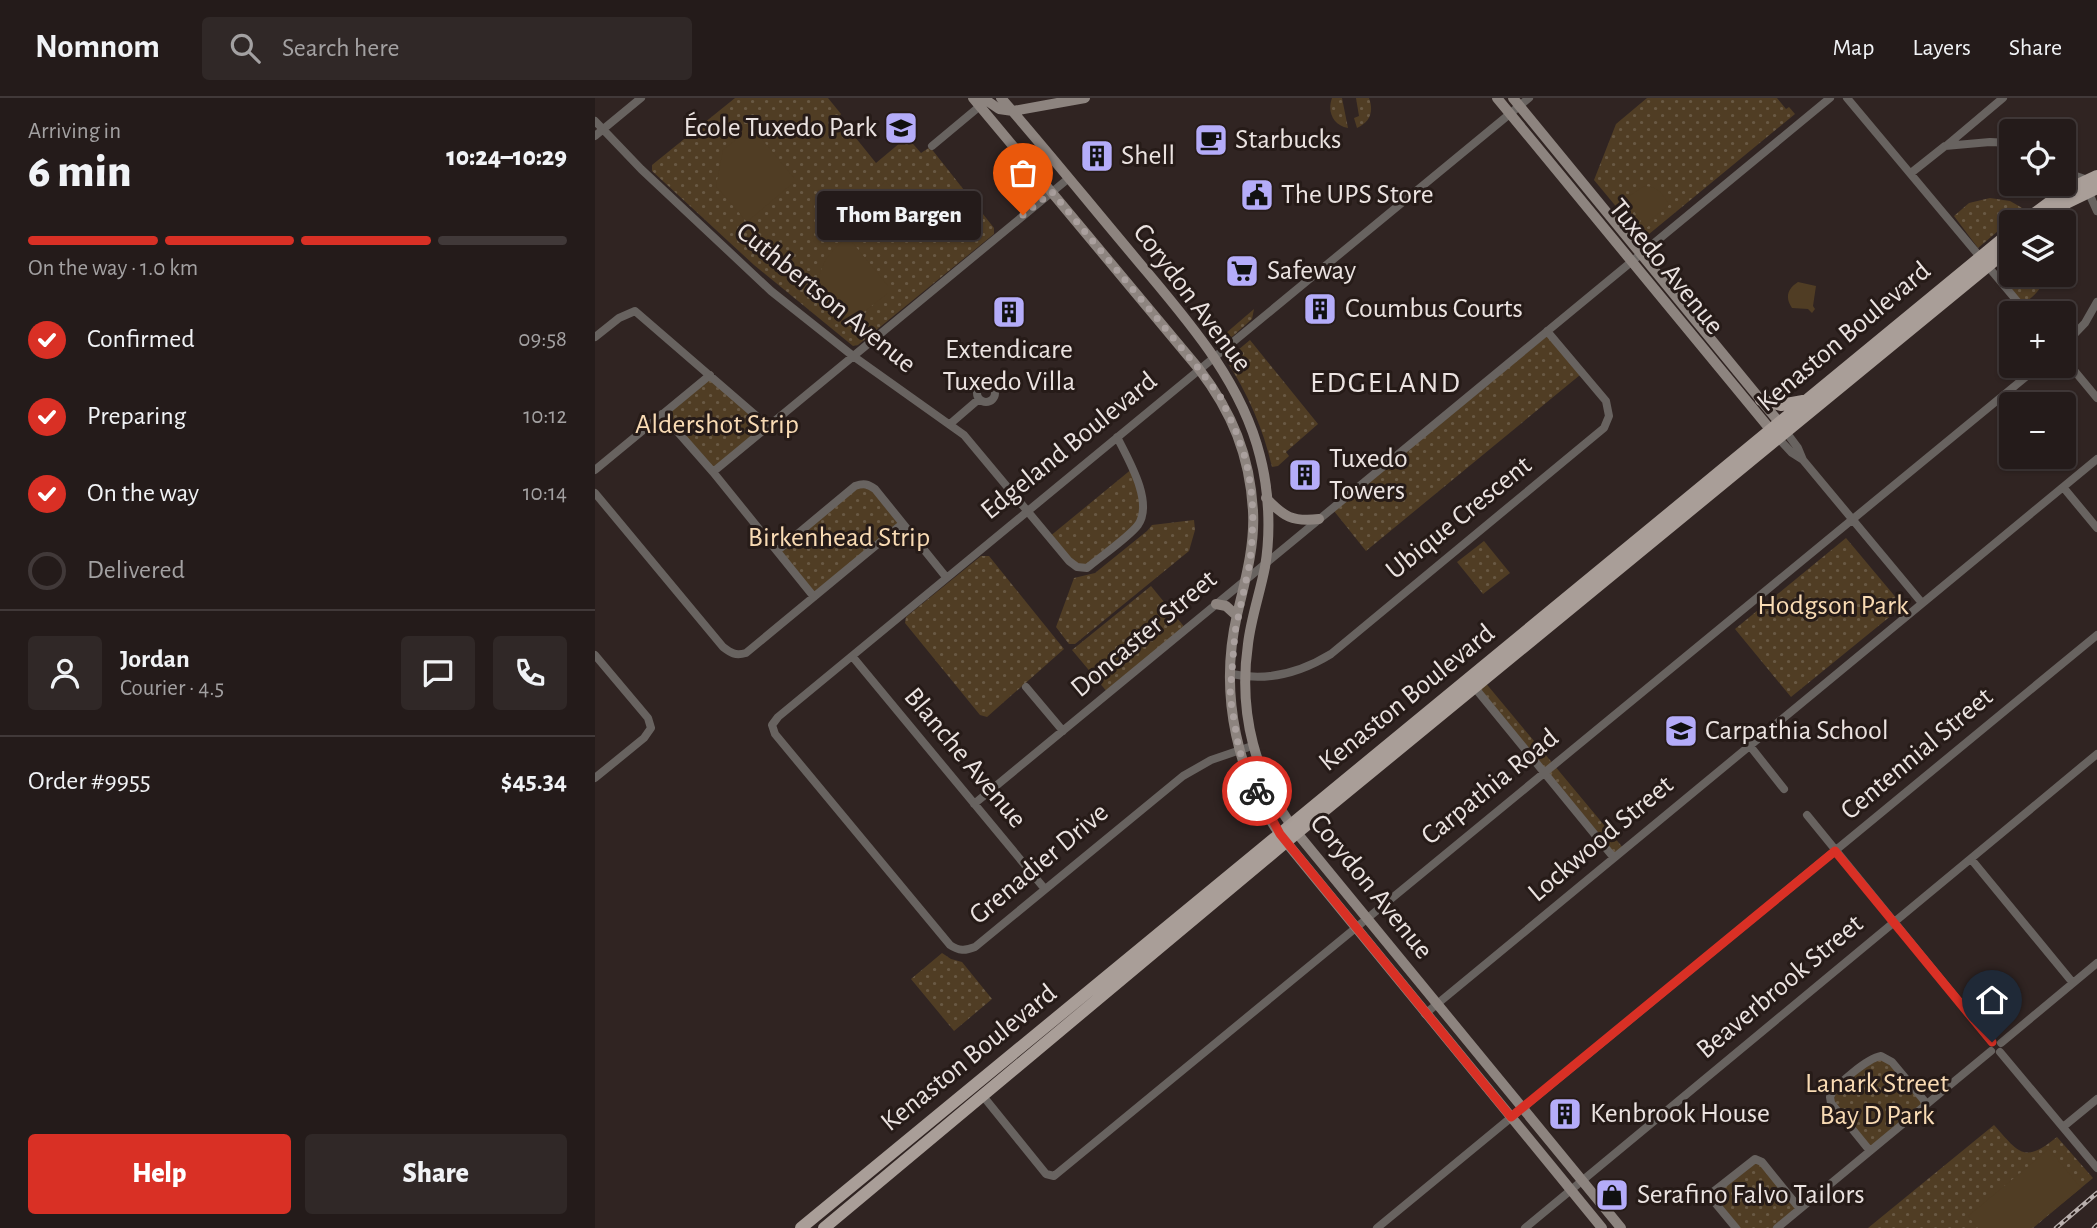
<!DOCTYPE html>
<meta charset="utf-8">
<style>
body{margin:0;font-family:"Alegreya Sans",sans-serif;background:#302827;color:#f1f3f6;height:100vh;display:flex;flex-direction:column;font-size:26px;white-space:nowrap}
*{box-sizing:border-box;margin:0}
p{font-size:23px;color:#a3a1a2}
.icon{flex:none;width:38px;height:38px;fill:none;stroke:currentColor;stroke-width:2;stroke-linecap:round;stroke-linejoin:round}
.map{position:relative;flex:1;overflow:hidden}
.panel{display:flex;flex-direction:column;background:#241b1a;width:595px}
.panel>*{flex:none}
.controls{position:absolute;left:1404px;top:21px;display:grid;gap:14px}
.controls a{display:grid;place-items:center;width:77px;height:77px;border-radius:7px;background:#241b1a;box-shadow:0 2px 5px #0004,0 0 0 2px #413939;font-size:35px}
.pin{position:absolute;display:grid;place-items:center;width:60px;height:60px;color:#fff;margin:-72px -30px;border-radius:50% 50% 50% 0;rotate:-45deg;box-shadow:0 0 7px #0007}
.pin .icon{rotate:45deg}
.courier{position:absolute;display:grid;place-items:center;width:70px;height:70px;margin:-35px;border:5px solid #d93025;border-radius:50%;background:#fff;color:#222;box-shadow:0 2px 9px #0007}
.bubble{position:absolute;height:49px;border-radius:7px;background:#241b1a;box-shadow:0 2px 5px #0004,0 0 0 2px #413939;font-size:23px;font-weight:800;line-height:49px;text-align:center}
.head em{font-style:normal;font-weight:800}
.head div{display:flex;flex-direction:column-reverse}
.head{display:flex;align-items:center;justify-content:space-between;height:119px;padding:0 28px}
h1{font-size:46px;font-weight:800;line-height:52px}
.bar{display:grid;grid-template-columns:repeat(4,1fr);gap:10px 7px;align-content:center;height:84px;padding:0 28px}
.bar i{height:9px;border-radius:5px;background:#413939}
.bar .current{background:#d93025}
.bar p{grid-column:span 4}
.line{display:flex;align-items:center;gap:18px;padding:0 28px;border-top:2px solid #413939}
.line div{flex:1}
.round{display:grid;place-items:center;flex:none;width:74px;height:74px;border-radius:7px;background:#302827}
ol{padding:0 28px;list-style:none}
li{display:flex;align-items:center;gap:21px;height:77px}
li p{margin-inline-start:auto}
li .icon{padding:7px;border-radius:50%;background:#d93025;color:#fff;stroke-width:4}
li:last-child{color:#a3a1a2}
li i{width:38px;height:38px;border:4px solid #413939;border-radius:50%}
.primary-button{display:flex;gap:14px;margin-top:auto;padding:14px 28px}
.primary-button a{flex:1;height:80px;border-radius:7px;background:#d93025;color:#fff;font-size:28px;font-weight:800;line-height:80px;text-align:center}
.primary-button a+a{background:#302827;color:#f1f3f6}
header{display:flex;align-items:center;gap:42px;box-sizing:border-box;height:98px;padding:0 35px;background:#241b1a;border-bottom:2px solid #413939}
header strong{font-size:33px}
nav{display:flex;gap:38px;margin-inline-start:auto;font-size:24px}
.search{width:490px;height:63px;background:#302827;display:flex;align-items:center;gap:18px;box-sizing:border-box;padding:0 24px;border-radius:7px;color:#a3a1a2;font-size:26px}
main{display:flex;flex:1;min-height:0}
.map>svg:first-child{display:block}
.grass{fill:url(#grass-dots)}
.garden{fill:#503d24}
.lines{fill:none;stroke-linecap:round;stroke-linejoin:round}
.minor{stroke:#686360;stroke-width:8}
.secondary{stroke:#8d847f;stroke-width:10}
.primary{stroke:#a99e98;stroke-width:12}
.rail-casing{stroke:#b9b0ae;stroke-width:4.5}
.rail{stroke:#261b18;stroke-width:2;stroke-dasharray:5;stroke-linecap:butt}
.done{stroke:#aaa09e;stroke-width:7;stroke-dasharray:0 12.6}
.route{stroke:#d93025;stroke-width:9}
.labels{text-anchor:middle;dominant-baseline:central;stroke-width:6;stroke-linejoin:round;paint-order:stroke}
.poi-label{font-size:28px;fill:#ebe3e1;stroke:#261b18;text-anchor:start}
.street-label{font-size:28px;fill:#ebe3e1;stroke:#261b18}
.park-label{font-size:28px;fill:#f9dbb4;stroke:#261b18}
.neighbourhood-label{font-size:30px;letter-spacing:2px;fill:#ebe3e1;stroke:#261b18}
</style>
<header>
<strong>Nomnom</strong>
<div class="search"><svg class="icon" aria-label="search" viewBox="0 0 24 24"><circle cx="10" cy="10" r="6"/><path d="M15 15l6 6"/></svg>Search here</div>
<nav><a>Map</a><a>Layers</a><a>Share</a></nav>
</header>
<main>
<section class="panel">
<div class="head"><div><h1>6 min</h1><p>Arriving in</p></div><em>10:24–10:29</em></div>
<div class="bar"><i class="current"></i><i class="current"></i><i class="current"></i><i></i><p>On the way · 1.0 km</p></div>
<ol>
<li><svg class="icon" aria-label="check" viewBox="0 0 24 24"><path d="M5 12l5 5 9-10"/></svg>Confirmed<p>09:58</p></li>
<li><svg class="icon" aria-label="check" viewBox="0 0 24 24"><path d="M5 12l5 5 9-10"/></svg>Preparing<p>10:12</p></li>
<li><svg class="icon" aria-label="check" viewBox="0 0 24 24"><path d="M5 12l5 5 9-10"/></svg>On the way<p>10:14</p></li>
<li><i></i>Delivered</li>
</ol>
<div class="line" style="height:126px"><a class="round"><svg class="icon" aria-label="person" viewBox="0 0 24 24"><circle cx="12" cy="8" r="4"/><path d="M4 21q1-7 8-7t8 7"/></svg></a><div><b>Jordan</b><p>Courier · 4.5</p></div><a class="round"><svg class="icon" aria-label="chat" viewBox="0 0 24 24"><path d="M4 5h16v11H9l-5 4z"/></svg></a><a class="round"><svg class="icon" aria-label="phone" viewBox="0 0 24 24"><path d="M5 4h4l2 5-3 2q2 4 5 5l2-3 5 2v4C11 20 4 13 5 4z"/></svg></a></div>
<div class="line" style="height:91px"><div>Order #9955</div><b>$45.34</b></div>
<div class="primary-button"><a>Help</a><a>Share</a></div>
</section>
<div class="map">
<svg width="1502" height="1130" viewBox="0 0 1502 1130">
<defs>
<pattern id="grass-dots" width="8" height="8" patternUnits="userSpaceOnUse" patternTransform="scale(1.75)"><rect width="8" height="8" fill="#503d24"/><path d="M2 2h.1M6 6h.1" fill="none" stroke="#695944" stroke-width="1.8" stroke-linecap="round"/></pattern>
</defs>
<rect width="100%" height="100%" fill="#302422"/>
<path class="grass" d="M140,0h93l13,16 -2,3 37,46 31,-26 14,16 9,-6 64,81v6l-136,111 -5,1 -99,-81 -102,-94v-6z
M737,0h10l6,30c-15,-3 -21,-16 -16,-30z
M761,0h13c5,14 1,24 -12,30l-3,-10 5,-2z
M1052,0h130l9,11 3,-2 6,7 -152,125 -49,-59 22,-56z
M1395,100l20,3 14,8 -46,39 -24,-32 15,-13z
M1416,161v16h36c-4,11 -13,23 -24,28l-27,-31z
M659,211l-2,10 -29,26 -5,-5z
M952,238l33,39 -214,176 -32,-40z
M655,242l68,84 -32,28 3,4 -11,10 -6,1c-9,-39 -24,-73 -46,-107z
M115,277l58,51 -55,46 -51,-58z
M538,370l9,32 -5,26 -50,42 -10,-1 -28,-30z
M274,386l33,40 -88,73 -37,-46 78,-65z
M599,422l1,10 -6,21 -114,93h-6l-13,-17 18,-49 21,-5 52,-42 5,-6z
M1251,440l57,68 -112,91 -56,-68z
M889,443l26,32 -27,21 -26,-32z
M386,458h8l75,93 -77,68 -7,-2 -75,-92 1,-6z
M556,488l35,43 -78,64 -36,-43z
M889,583l140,168 -10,9 -139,-170z
M347,855l9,6 11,3 30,37 -38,32 -43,-52z
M1286,958l46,48 -57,47 -35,-43 -3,-17z
M1399,1027c25,28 30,39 63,12l36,41 -60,50h-165z
M1160,1061l45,50 -23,19h-41l-23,-36z"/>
<path class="garden" d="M157,29l42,51v4l-47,40 -31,-36 7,-36z
M291,83l25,31 -30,24 -25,-30z
M1049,88c14,1 18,6 25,19l-20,16 -1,6 -7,-1v-5l-16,-22z
M366,117l8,9 -20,17 -8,-9z
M315,123l8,9 -21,16 -7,-9z
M253,139l40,49v7l-42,33 -28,-25c-1,-32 5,-44 30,-64z
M1203,184l18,4 -3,20 2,3 -3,4 -4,-4 -16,-1c-7,-10 -5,-19 6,-26z
M1454,1051l32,39 -49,40h-54l-10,-12z"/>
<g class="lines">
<path class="minor" d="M1252,0l180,215
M0,23l46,48 130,122 82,65 111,79 105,126 8,6 10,1c14,-12 41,-30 51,-43 16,-23 -10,-66 -21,-88
M0,38l46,-38
M337,48l48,-40
M1351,48l57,-48
M1468,69l7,7 18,6
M1316,75l34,-27 45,-4 21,1
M1493,93l9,20
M0,239l24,-19 16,-7 133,115
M1468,248l22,-23 12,-21
M1468,259l34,41
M382 295a9 9 0 1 1 18 0a9 9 0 1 1-18 0Z
M67,316l51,58 101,125
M355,326l29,-25
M1191,334l12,16 5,12
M1184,341l13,14 11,7 119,143
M0,372l115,-95
M118,374l356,-294
M1468,389l34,41
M0,395l128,154c8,6 12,9 23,6l156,-129
M182,453l78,-65c9,-3 13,-2 20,3l71,88
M0,557l53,63 3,10 -7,10 -49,40
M257,558l192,232
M637,576c36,8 68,-1 99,-20l273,-226 5,-12 -3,-15 -59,-70
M431,589l37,44
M880,590l139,170
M657,648l-41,14 -28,16 -208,171c-10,4 -16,4 -25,-2l-175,-211 -3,-9 6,-8 751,-619
M1155,648l34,43
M379,706l856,-706
M1212,717l185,227
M1376,761l102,124
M830,916l672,-555
M1406,945l96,-80
M1405,954l97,116
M388,998l63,78 8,2 985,-810
M1468,1029l34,-28
M1275,1053l-39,-48 -1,-6c5,-12 38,-39 51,-41l11,6 35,42
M782,1130l720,-593
M930,1130l572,-474
M1141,1130l-20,-24 -3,-12 42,-33 7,3 38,47
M1182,1130l214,-177"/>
<path class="secondary" d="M378,0l226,271c33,43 51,87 54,142 2,35 -8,70 -16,104 -18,78 -1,165 49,227l316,386
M388,0l16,11 14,2 72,-13
M406,0c43,49 84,100 126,150 52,63 113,127 133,208 9,34 11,76 5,111 -5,26 -14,51 -17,77 -10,69 7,134 49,189l324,395
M902,0l277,336
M918,0l270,329
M671,400c18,19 26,24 53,21
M621,506l10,2 11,10"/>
<path class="primary" d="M1428,124l42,-31 32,-15
M1446,124l25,-19 31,-15
M1166,302l20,5 22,-4
M206,1130l1210,-996
M229,1130l462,-386 725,-595"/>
<defs>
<path id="rail" d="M1461,1130l41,-35
M1499,1130l3,-3"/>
</defs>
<use href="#rail" class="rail-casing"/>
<use href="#rail" class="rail"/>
</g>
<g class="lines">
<path class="done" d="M428,117l29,-23 147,177 21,27 15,33 11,31 5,28 2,25 -1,27 -2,22 -15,70 -5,64 9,54 18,41"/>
<path class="route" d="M662,693l23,43 231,283 324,-266 157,191"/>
</g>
<defs>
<symbol id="school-square" viewBox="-11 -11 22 22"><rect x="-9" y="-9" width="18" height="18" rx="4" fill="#b4acf9" stroke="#261b18"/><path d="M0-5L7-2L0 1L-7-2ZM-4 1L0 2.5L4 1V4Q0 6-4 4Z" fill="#111"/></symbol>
<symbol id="cafe-square" viewBox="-11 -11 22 22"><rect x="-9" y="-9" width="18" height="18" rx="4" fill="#b4acf9" stroke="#261b18"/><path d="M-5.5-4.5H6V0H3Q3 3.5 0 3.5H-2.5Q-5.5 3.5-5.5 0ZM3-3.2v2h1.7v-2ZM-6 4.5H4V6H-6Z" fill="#111"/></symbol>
<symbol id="building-square" viewBox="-11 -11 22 22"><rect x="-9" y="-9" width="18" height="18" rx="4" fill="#b4acf9" stroke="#261b18"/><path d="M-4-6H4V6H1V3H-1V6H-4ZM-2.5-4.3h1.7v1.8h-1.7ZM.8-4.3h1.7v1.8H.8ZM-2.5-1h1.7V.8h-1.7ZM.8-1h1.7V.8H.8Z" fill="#111"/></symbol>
<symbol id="civic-square" viewBox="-11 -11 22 22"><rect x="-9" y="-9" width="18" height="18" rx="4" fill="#b4acf9" stroke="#261b18"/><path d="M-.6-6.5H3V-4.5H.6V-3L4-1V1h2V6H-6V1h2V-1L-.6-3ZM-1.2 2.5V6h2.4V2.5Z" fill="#111"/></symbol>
<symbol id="supermarket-square" viewBox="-11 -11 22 22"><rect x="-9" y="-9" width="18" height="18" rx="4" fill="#b4acf9" stroke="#261b18"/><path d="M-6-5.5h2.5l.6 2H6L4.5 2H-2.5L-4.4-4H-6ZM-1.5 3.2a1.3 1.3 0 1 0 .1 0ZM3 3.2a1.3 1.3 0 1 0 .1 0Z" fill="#111"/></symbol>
<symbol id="shop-square" viewBox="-11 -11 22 22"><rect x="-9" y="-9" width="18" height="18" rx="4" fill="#b4acf9" stroke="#261b18"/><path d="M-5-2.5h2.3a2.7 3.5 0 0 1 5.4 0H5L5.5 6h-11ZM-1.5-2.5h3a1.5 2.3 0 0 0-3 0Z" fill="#111"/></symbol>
</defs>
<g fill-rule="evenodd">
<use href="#school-square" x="287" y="11" width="38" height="38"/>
<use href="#cafe-square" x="597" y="23" width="38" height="38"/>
<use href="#building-square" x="483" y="39" width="38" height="38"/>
<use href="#civic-square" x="643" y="78" width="38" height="38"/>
<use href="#supermarket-square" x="628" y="154" width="38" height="38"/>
<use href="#building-square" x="706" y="192" width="38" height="38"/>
<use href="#building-square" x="395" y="195" width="38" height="38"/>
<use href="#building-square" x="691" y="358" width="38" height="38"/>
<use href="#school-square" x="1067" y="614" width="38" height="38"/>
<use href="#building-square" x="951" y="997" width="38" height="38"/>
<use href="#shop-square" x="998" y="1078" width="38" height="38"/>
</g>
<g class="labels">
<g class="poi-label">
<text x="282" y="30" text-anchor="end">École Tuxedo Park</text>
<text x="640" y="42">Starbucks</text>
<text x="526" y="58">Shell</text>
<text x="686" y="97">The UPS Store</text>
<text x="672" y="173">Safeway</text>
<text x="750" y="211">Coumbus Courts</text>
<text x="414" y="252" text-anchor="middle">Extendicare<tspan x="414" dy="32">Tuxedo Villa</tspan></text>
<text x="734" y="361">Tuxedo<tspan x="734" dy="32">Towers</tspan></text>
<text x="1110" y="633">Carpathia School</text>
<text x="995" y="1016">Kenbrook House</text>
<text x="1042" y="1097">Serafino Falvo Tailors</text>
</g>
<g class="street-label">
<text transform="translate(1071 169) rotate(51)">Tuxedo Avenue</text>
<text transform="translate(231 200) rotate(39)">Cuthbertson Avenue</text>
<text transform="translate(597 200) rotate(53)">Corydon Avenue</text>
<text transform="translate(1249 239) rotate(-40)">Kenaston Boulevard</text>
<text transform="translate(474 348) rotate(-39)">Edgeland Boulevard</text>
<text transform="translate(864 420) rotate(-39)">Ubique Crescent</text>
<text transform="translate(549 536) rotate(-40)">Doncaster Street</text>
<text transform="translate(812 600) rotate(-39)">Kenaston Boulevard</text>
<text transform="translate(1322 656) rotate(-40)">Centennial Street</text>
<text transform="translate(370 660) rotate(50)">Blanche Avenue</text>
<text transform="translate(895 689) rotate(-39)">Carpathia Road</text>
<text transform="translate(1006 741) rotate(-40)">Lockwood Street</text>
<text transform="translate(444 766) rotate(-40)">Grenadier Drive</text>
<text transform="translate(776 789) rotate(51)">Corydon Avenue</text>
<text transform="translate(1185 889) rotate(-40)">Beaverbrook Street</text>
<text transform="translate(374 960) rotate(-39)">Kenaston Boulevard</text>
</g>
<g class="park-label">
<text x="122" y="327">Aldershot Strip</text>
<text x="244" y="440">Birkenhead Strip</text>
<text x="1238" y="508">Hodgson Park</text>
<text x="1282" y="986">Lanark Street<tspan x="1282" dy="32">Bay D Park</tspan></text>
</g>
<g class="neighbourhood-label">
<text x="791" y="285">EDGELAND</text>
</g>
</g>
</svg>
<div class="controls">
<a><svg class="icon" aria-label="locate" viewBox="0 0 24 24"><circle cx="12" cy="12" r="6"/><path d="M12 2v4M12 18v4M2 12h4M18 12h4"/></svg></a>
<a><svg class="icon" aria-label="layers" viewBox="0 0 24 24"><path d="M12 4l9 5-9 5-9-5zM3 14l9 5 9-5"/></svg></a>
<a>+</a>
<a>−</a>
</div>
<div class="pin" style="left:428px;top:117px;background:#ea580c"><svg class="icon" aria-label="bag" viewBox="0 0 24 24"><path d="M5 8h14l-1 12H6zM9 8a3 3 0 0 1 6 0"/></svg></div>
<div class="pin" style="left:1397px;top:944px;background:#1f2937"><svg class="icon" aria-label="home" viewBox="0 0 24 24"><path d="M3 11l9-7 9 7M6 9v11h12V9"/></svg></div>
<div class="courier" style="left:662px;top:693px"><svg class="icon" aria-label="bike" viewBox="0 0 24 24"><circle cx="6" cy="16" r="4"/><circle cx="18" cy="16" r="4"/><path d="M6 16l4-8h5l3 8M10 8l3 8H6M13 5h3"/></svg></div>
<div class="bubble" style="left:222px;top:93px;width:164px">Thom Bargen</div>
</div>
</main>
